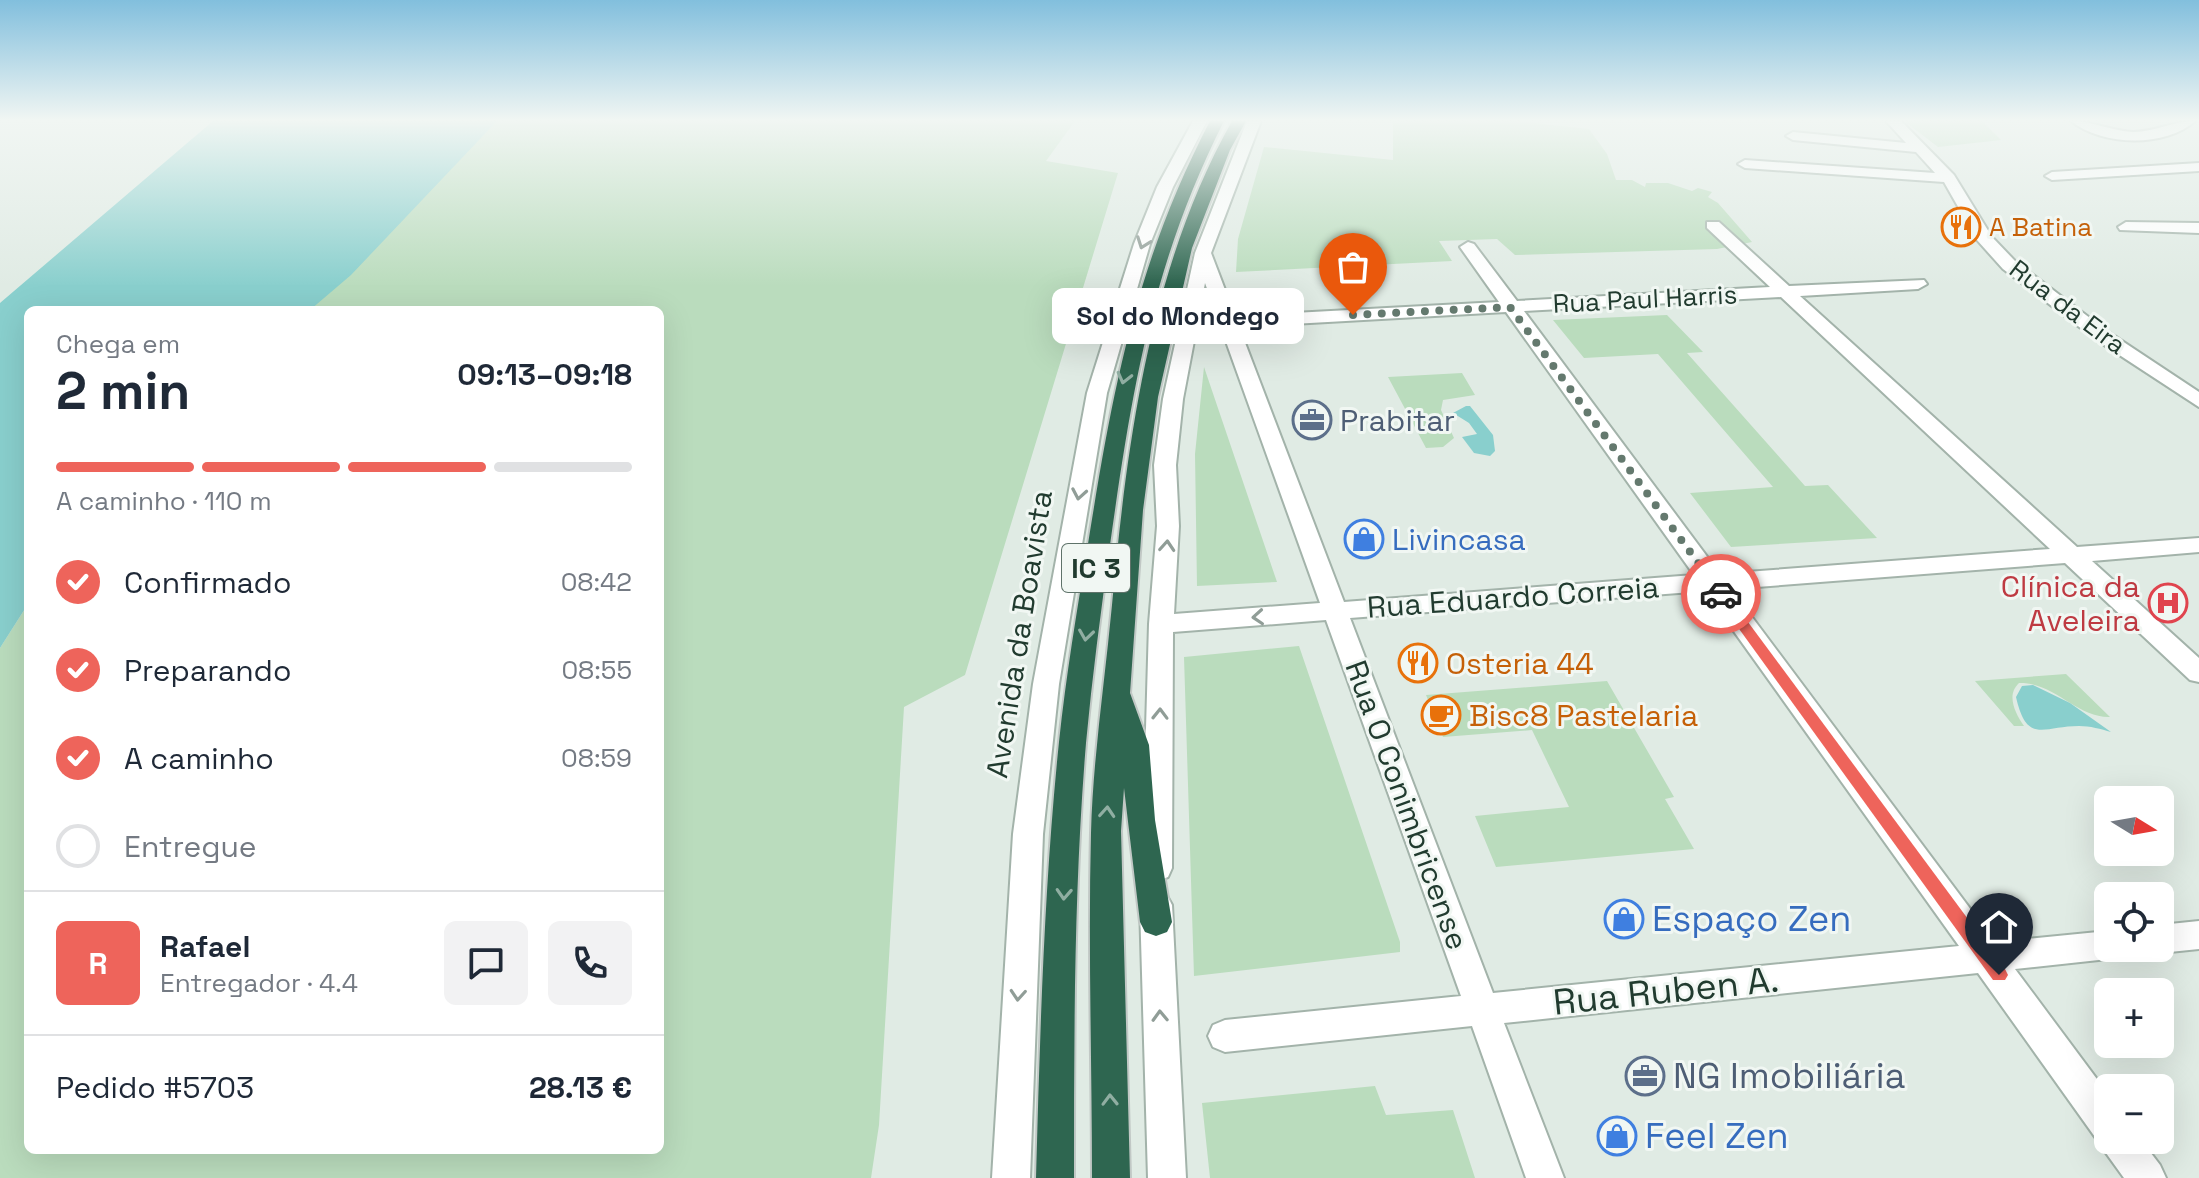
<!DOCTYPE html>
<html lang="pt">
<meta charset="utf-8">
<style>
body{margin:0;font-family:"Space Grotesk",sans-serif;background:#f2f2f3;color:#1f2937;height:100vh;display:flex;flex-direction:column;font-size:30px;white-space:nowrap}
*{box-sizing:border-box;margin:0}
p{font-size:26px;color:#747a83}
.icon{flex:none;width:44px;height:44px;fill:none;stroke:currentColor;stroke-width:2;stroke-linecap:round;stroke-linejoin:round}
.map{position:relative;flex:1;overflow:hidden}
.sheet{position:absolute;left:24px;top:306px;width:640px;height:848px;display:flex;flex-direction:column;background:#fff;border-radius:12px;box-shadow:0 8px 32px #0002}
.sheet>*{flex:none}
.needle{width:52px;rotate:101deg}
.tools{position:absolute;left:2094px;top:786px;display:grid;gap:16px}
.tools a{display:grid;place-items:center;width:80px;height:80px;border-radius:12px;background:#fff;box-shadow:0 8px 32px #0002;font-size:40px}
.pin{position:absolute;display:grid;place-items:center;width:68px;height:68px;color:#fff;margin:-82px -34px;border-radius:50% 50% 50% 0;rotate:-45deg;box-shadow:0 0 8px #0007}
.pin .icon{rotate:45deg}
.courier{position:absolute;display:grid;place-items:center;width:80px;height:80px;margin:-40px;border:6px solid #ee645b;border-radius:50%;background:#fff;color:#222;box-shadow:0 2px 10px #0007}
.bubble{position:absolute;height:56px;border-radius:12px;background:#fff;box-shadow:0 8px 32px #0002;font-size:26px;font-weight:700;line-height:56px;text-align:center}
.head em{font-style:normal;font-weight:700}
.head div{display:flex;flex-direction:column-reverse}
.head{display:flex;align-items:center;justify-content:space-between;height:136px;padding:0 32px}
h1{font-size:52px;font-weight:700;line-height:60px}
.bar{display:grid;grid-template-columns:repeat(4,1fr);gap:12px 8px;align-content:center;height:96px;padding:0 32px}
.bar i{height:10px;border-radius:6px;background:#e0e1e3}
.bar .on{background:#ee645b}
.bar p{grid-column:span 4}
.line{display:flex;align-items:center;gap:20px;padding:0 32px;border-top:2px solid #e0e1e3}
.line div{flex:1}
.round{display:grid;place-items:center;flex:none;width:84px;height:84px;border-radius:12px;background:#f2f2f3}
ol{padding:0 32px;list-style:none}
li{display:flex;align-items:center;gap:24px;height:88px}
li p{margin-inline-start:auto}
li .icon{padding:8px;border-radius:50%;background:#ee645b;color:#fff;stroke-width:4}
li:last-child{color:#747a83}
li i{width:44px;height:44px;border:4px solid #e0e1e3;border-radius:50%}
.map>svg:first-child{display:block}
.green{fill:#badcbd}
.water{fill:#89cfcd}
.lines{fill:none;stroke-linecap:round;stroke-linejoin:round}
.street-casing{stroke:#a3b3aa;stroke-width:4}
.highway-casing{stroke:#c1c8c5;stroke-width:4}
.street{fill:#fff;fill-rule:evenodd}
.highway{fill:#2e6650;fill-rule:evenodd}
.oneway{stroke:#909d97}
.oneway2{stroke:#90aea2}
.route{fill:#ee645b}
.done{stroke:#64796e;stroke-width:8;stroke-dasharray:0 14.4}
.labels{text-anchor:middle;dominant-baseline:central;stroke-width:6;stroke-linejoin:round;paint-order:stroke}
.far-food-label{font-size:26px;fill:#c56008;stroke:#f1f7f3;text-anchor:start}
.far-street-label{font-size:26px;fill:#213b2f;stroke:#f1f7f3}
.shield{fill:#f1f7f3;stroke:#5f736a;stroke-width:2}
.shield-label{font-size:28px;font-weight:bold;fill:#213b2f}
.service-label{font-size:30px;fill:#4e5e75;stroke:#f1f7f3;text-anchor:start}
.shop-label{font-size:30px;fill:#366cbe;stroke:#f1f7f3;text-anchor:start}
.health-label{font-size:30px;fill:#be3a42;stroke:#f1f7f3;text-anchor:end}
.street-label{font-size:30px;fill:#213b2f;stroke:#f1f7f3}
.food-label{font-size:30px;fill:#c56008;stroke:#f1f7f3;text-anchor:start}
.near-shop-label{font-size:36px;fill:#366cbe;stroke:#f1f7f3;text-anchor:start}
.near-street-label{font-size:36px;fill:#213b2f;stroke:#f1f7f3}
.near-service-label{font-size:36px;fill:#4e5e75;stroke:#f1f7f3;text-anchor:start}
</style>
<div class="map">
<svg width="2199" height="1178" viewBox="0 0 2199 1178">
<rect width="100%" height="100%" fill="#e0ebe4"/>
<path class="green" d="M497,121h578l-29,40 72,12 -153,502 -61,32 -25,418 -8,53h-871v-530l28,-44v546h632v-840h-350z
M1393,121h121l75,8 18,25 9,26h16l13,7 1,-4h22l24,8 6,-3 14,4 -4,5 10,6 34,39 -35,7 -202,6 -18,-16 -58,2 13,20 -216,11 2,-33 26,-92 129,13z
M1904,121h78l19,19 -63,7z
M1667,315l36,37 -16,1 118,133 23,-1 49,53 -146,9 -41,-54 83,-6 -115,-133 -74,4 -31,-38z
M1204,367l73,215 -80,4 -2,-132z
M1462,373l13,22 -32,5 -2,10 13,28 -11,9 -17,1 -38,-71z
M1299,646l101,296v10l-206,24 -10,-319z
M2066,674l44,43c-33,1 -56,-35 -91,-34 -13,12 -4,30 5,43h-10l-39,-45z
M1607,681l67,116 -9,2 29,50 -198,18 -21,-51 94,-9 -37,-77 -89,7 -17,-42z
M1375,1086l11,29 67,-5 22,68h-265l-8,-75z"/>
<path class="water" d="M213,121h284l-146,154 -41,35h-282v294l-28,44v-345z
M1466,406h4l23,29 2,16 -5,5 -16,-3 -12,-16 15,-3 -8,-11 -16,-10z
M2033,685l37,18 41,29c-10,-3 -21,-6 -32,-6 -36,0 -52,19 -63,-29l6,-11z"/>
<g class="lines">
<defs>
<path id="street" d="M1193,121h14l-34,66 -23,57 -43,149 -48,291 -16,150 -13,344h-38l21,-344 20,-150 54,-291 47,-149 23,-57z
M1247,121h14l-50,132 24,63 264,-14 -39,-55 8,-5 6,2 43,57 253,-14 -63,-59v-6h12l70,64 135,-6 3,4 -9,5 -118,7 277,251 122,-9v14l-107,9 107,97v24l-9,-2 -125,-117 -334,26 264,353 113,-11v17h15l-4,7 -11,4 -93,10 93,125v46h33l19,25 6,13h-42l-18,-25 -5,-14 -6,-2 -117,-164 -474,50 60,155h-38l-54,-152 -247,26 -12,-5 -5,-11 5,-11 12,-5 236,-24 -135,-376 -153,12 -1,236 -4,9 -11,4 -11,-4 -4,-9 7,-244 8,-98 -3,-61 9,-66 32,-146zM1205,283l115,320 -146,11 5,-88 -3,-61 7,-66zM1781,297l269,252 -330,25 -196,-263zM1506,312l188,263 -350,27 -105,-275zM1705,591l254,355 -466,47 -143,-375z
M1886,121h15l53,54 38,62 23,24 92,70 92,61v15l-104,-68 -92,-70 -26,-29 -33,-58 -199,-14 -7,-4 7,-4 190,13 -19,-21 -123,-12 -7,-4 7,-4 113,11z
M2071,121c22,0 40,10 62,11 22,0 40,-11 62,-11 -30,27 -93,25 -124,0z
M2199,163v8l-147,9 -7,-4 7,-4z
M2126,222l73,1v10l-79,-3 -2,-3z
M1156,892l11,4 5,9 14,273h-38l-8,-273 5,-9z
M2199,921v28l-39,4 -11,-4 11,-1v-23z"/>
<path id="highway" d="M1210,121h14c-72,143 -92,268 -114,424 -9,66 -18,132 -24,198 -12,145 -12,290 -12,435h-38c4,-145 8,-291 23,-436 7,-66 18,-132 29,-198 25,-156 48,-281 122,-423z
M1232,121h14l-16,29 -38,98 -34,149 -15,113 -13,183 19,52 6,75 17,102 -5,10 -11,4 -11,-4 -5,-10 -16,-134 -3,43 9,347h-38c0,-115 -4,-230 -1,-345 2,-76 14,-153 21,-228 15,-164 38,-338 120,-484z"/>
</defs>
<use href="#street" class="street-casing"/>
<use href="#highway" class="highway-casing"/>
<use href="#street" class="street"/>
<use href="#highway" class="highway"/>
</g>
<defs><path id="oneway-chevron" d="M-2-3.5L2.5 0L-2 3.5" fill="none" stroke-width="1.6" stroke-linecap="round" stroke-linejoin="round" transform="scale(2)"/></defs>
<g class="oneway">
<use href="#oneway-chevron" transform="translate(1143 243) rotate(110)"/>
<use href="#oneway-chevron" transform="translate(1079 494) rotate(100)"/>
<use href="#oneway-chevron" transform="translate(1167 546) rotate(-86)"/>
<use href="#oneway-chevron" transform="translate(1258 617) rotate(176)"/>
<use href="#oneway-chevron" transform="translate(1160 714) rotate(-89)"/>
<use href="#oneway-chevron" transform="translate(1018 995) rotate(94)"/>
<use href="#oneway-chevron" transform="translate(1160 1016) rotate(-92)"/>
</g>
<g class="oneway2">
<use href="#oneway-chevron" transform="translate(1124 378) rotate(104)"/>
<use href="#oneway-chevron" transform="translate(1086 635) rotate(98)"/>
<use href="#oneway-chevron" transform="translate(1107 812) rotate(-86)"/>
<use href="#oneway-chevron" transform="translate(1064 894) rotate(93)"/>
<use href="#oneway-chevron" transform="translate(1110 1100) rotate(-91)"/>
</g>
<linearGradient id="sky" x2="0" y2="1"><stop stop-color="#82bfdd"/><stop offset="0.42" stop-color="#f1f6f3"/><stop offset="1" stop-color="#f1f6f3" stop-opacity="0"/></linearGradient>
<rect width="2199" height="286" fill="url(#sky)"/>
<path class="route" d="M1721,590l4,1 280,378 3,6 -3,5h-12l-277,-383 -2,-3z"/>
<g class="lines">
<path class="done" d="M1353,315l157,-8 211,287"/>
</g>
<defs>
<symbol id="restaurant-ring" viewBox="-11 -11 22 22"><circle r="9.5" fill="#f1f7f3" stroke="#e8710a" stroke-width="1.5"/><path d="M-5-6h1v4h1v-4h1v4h1v-4h1v5L-1.5 .5V6h-2V.5L-5-1ZM5-6V6H3V1.5H1.5Q1.5-4 5-6Z" fill="#e8710a"/></symbol>
<symbol id="office-ring" viewBox="-11 -11 22 22"><circle r="9.5" fill="#f1f7f3" stroke="#5c6f8a" stroke-width="1.5"/><path d="M-6-3h4V-5.5h4V-3h4V5H-6ZM-1-4.5V-3h2v-1.5ZM-6 0V1H6V0Z" fill="#5c6f8a"/></symbol>
<symbol id="shop-ring" viewBox="-11 -11 22 22"><circle r="9.5" fill="#f1f7f3" stroke="#3f7fe0" stroke-width="1.5"/><path d="M-5-2.5h2.3a2.7 3.5 0 0 1 5.4 0H5L5.5 6h-11ZM-1.5-2.5h3a1.5 2.3 0 0 0-3 0Z" fill="#3f7fe0"/></symbol>
<symbol id="hospital-ring" viewBox="-11 -11 22 22"><circle r="9.5" fill="#f1f7f3" stroke="#e0444e" stroke-width="1.5"/><path d="M-5-5h3v3.5h4V-5h3V5h-3V1.5h-4V5h-3Z" fill="#e0444e"/></symbol>
<symbol id="cafe-ring" viewBox="-11 -11 22 22"><circle r="9.5" fill="#f1f7f3" stroke="#e8710a" stroke-width="1.5"/><path d="M-5.5-4.5H6V0H3Q3 3.5 0 3.5H-2.5Q-5.5 3.5-5.5 0ZM3-3.2v2h1.7v-2ZM-6 4.5H4V6H-6Z" fill="#e8710a"/></symbol>
</defs>
<g fill-rule="evenodd">
<use href="#restaurant-ring" x="1939" y="205" width="44" height="44"/>
<use href="#office-ring" x="1290" y="398" width="44" height="44"/>
<use href="#shop-ring" x="1342" y="517" width="44" height="44"/>
<use href="#hospital-ring" x="2146" y="581" width="44" height="44"/>
<use href="#restaurant-ring" x="1396" y="641" width="44" height="44"/>
<use href="#cafe-ring" x="1419" y="693" width="44" height="44"/>
<use href="#shop-ring" x="1602" y="897" width="44" height="44"/>
<use href="#office-ring" x="1623" y="1054" width="44" height="44"/>
<use href="#shop-ring" x="1595" y="1114" width="44" height="44"/>
</g>
<g class="labels">
<g class="far-food-label">
<text x="1989" y="227">A Batina</text>
</g>
<g class="far-street-label">
<text transform="translate(1645 299) rotate(-3)">Rua Paul Harris</text>
<text transform="translate(2068 307) rotate(37)">Rua da Eira</text>
</g>
<rect class="shield" x="1062" y="544" width="68" height="48" rx="6"/>
<g class="shield-label">
<text x="1096" y="568">IC 3</text>
</g>
<g class="service-label">
<text x="1340" y="420">Prabitar</text>
</g>
<g class="shop-label">
<text x="1392" y="539">Livincasa</text>
</g>
<g class="health-label">
<text x="2140" y="586">Clínica da<tspan x="2140" dy="34">Aveleira</tspan></text>
</g>
<g class="street-label">
<text transform="translate(1513 597) rotate(-4)">Rua Eduardo Correia</text>
<text transform="translate(1019 634) rotate(-81)">Avenida da Boavista</text>
<text transform="translate(1407 805) rotate(70)">Rua O Conimbricense</text>
</g>
<g class="food-label">
<text x="1446" y="663">Osteria 44</text>
<text x="1469" y="715">Bisc8 Pastelaria</text>
</g>
<g class="near-shop-label">
<text x="1652" y="919">Espaço Zen</text>
<text x="1645" y="1136">Feel Zen</text>
</g>
<g class="near-street-label">
<text transform="translate(1666 991) rotate(-6)">Rua Ruben A.</text>
</g>
<g class="near-service-label">
<text x="1673" y="1076">NG Imobiliária</text>
</g>
</g>
</svg>
<div class="tools">
<a><svg class="needle" viewBox="-14 -14 28 28"><path d="M0-13l5 13h-10z" fill="#e53935"/><path d="M0 13l5-13h-10z" fill="#747a83"/></svg></a>
<a><svg class="icon" aria-label="locate" viewBox="0 0 24 24"><circle cx="12" cy="12" r="6"/><path d="M12 2v4M12 18v4M2 12h4M18 12h4"/></svg></a>
<a>+</a>
<a>−</a>
</div>
<div class="pin" style="left:1353px;top:315px;background:#ea580c"><svg class="icon" aria-label="bag" viewBox="0 0 24 24"><path d="M5 8h14l-1 12H6zM9 8a3 3 0 0 1 6 0"/></svg></div>
<div class="pin" style="left:1999px;top:975px;background:#1f2937"><svg class="icon" aria-label="home" viewBox="0 0 24 24"><path d="M3 11l9-7 9 7M6 9v11h12V9"/></svg></div>
<div class="courier" style="left:1721px;top:594px"><svg class="icon" aria-label="car" viewBox="0 0 24 24"><path d="M5 17H2v-5l4-1 3-4h7l3 4 3 1v5h-3M9 17h6M6 11h13"/><circle cx="7" cy="17" r="2"/><circle cx="17" cy="17" r="2"/></svg></div>
<div class="bubble" style="left:1052px;top:288px;width:252px">Sol do Mondego</div>
<section class="sheet">
<div class="head"><div><h1>2 min</h1><p>Chega em</p></div><em>09:13–09:18</em></div>
<div class="bar"><i class="on"></i><i class="on"></i><i class="on"></i><i></i><p>A caminho · 110 m</p></div>
<ol>
<li><svg class="icon" aria-label="check" viewBox="0 0 24 24"><path d="M5 12l5 5 9-10"/></svg>Confirmado<p>08:42</p></li>
<li><svg class="icon" aria-label="check" viewBox="0 0 24 24"><path d="M5 12l5 5 9-10"/></svg>Preparando<p>08:55</p></li>
<li><svg class="icon" aria-label="check" viewBox="0 0 24 24"><path d="M5 12l5 5 9-10"/></svg>A caminho<p>08:59</p></li>
<li><i></i>Entregue</li>
</ol>
<div class="line" style="height:144px"><b class="round" style="background:#ee645b;color:#fff">R</b><div><b>Rafael</b><p>Entregador · 4.4</p></div><a class="round"><svg class="icon" aria-label="chat" viewBox="0 0 24 24"><path d="M4 5h16v11H9l-5 4z"/></svg></a><a class="round"><svg class="icon" aria-label="phone" viewBox="0 0 24 24"><path d="M5 4h4l2 5-3 2q2 4 5 5l2-3 5 2v4C11 20 4 13 5 4z"/></svg></a></div>
<div class="line" style="height:104px"><div>Pedido #5703</div><b>28.13 €</b></div>
</section>
</div>
